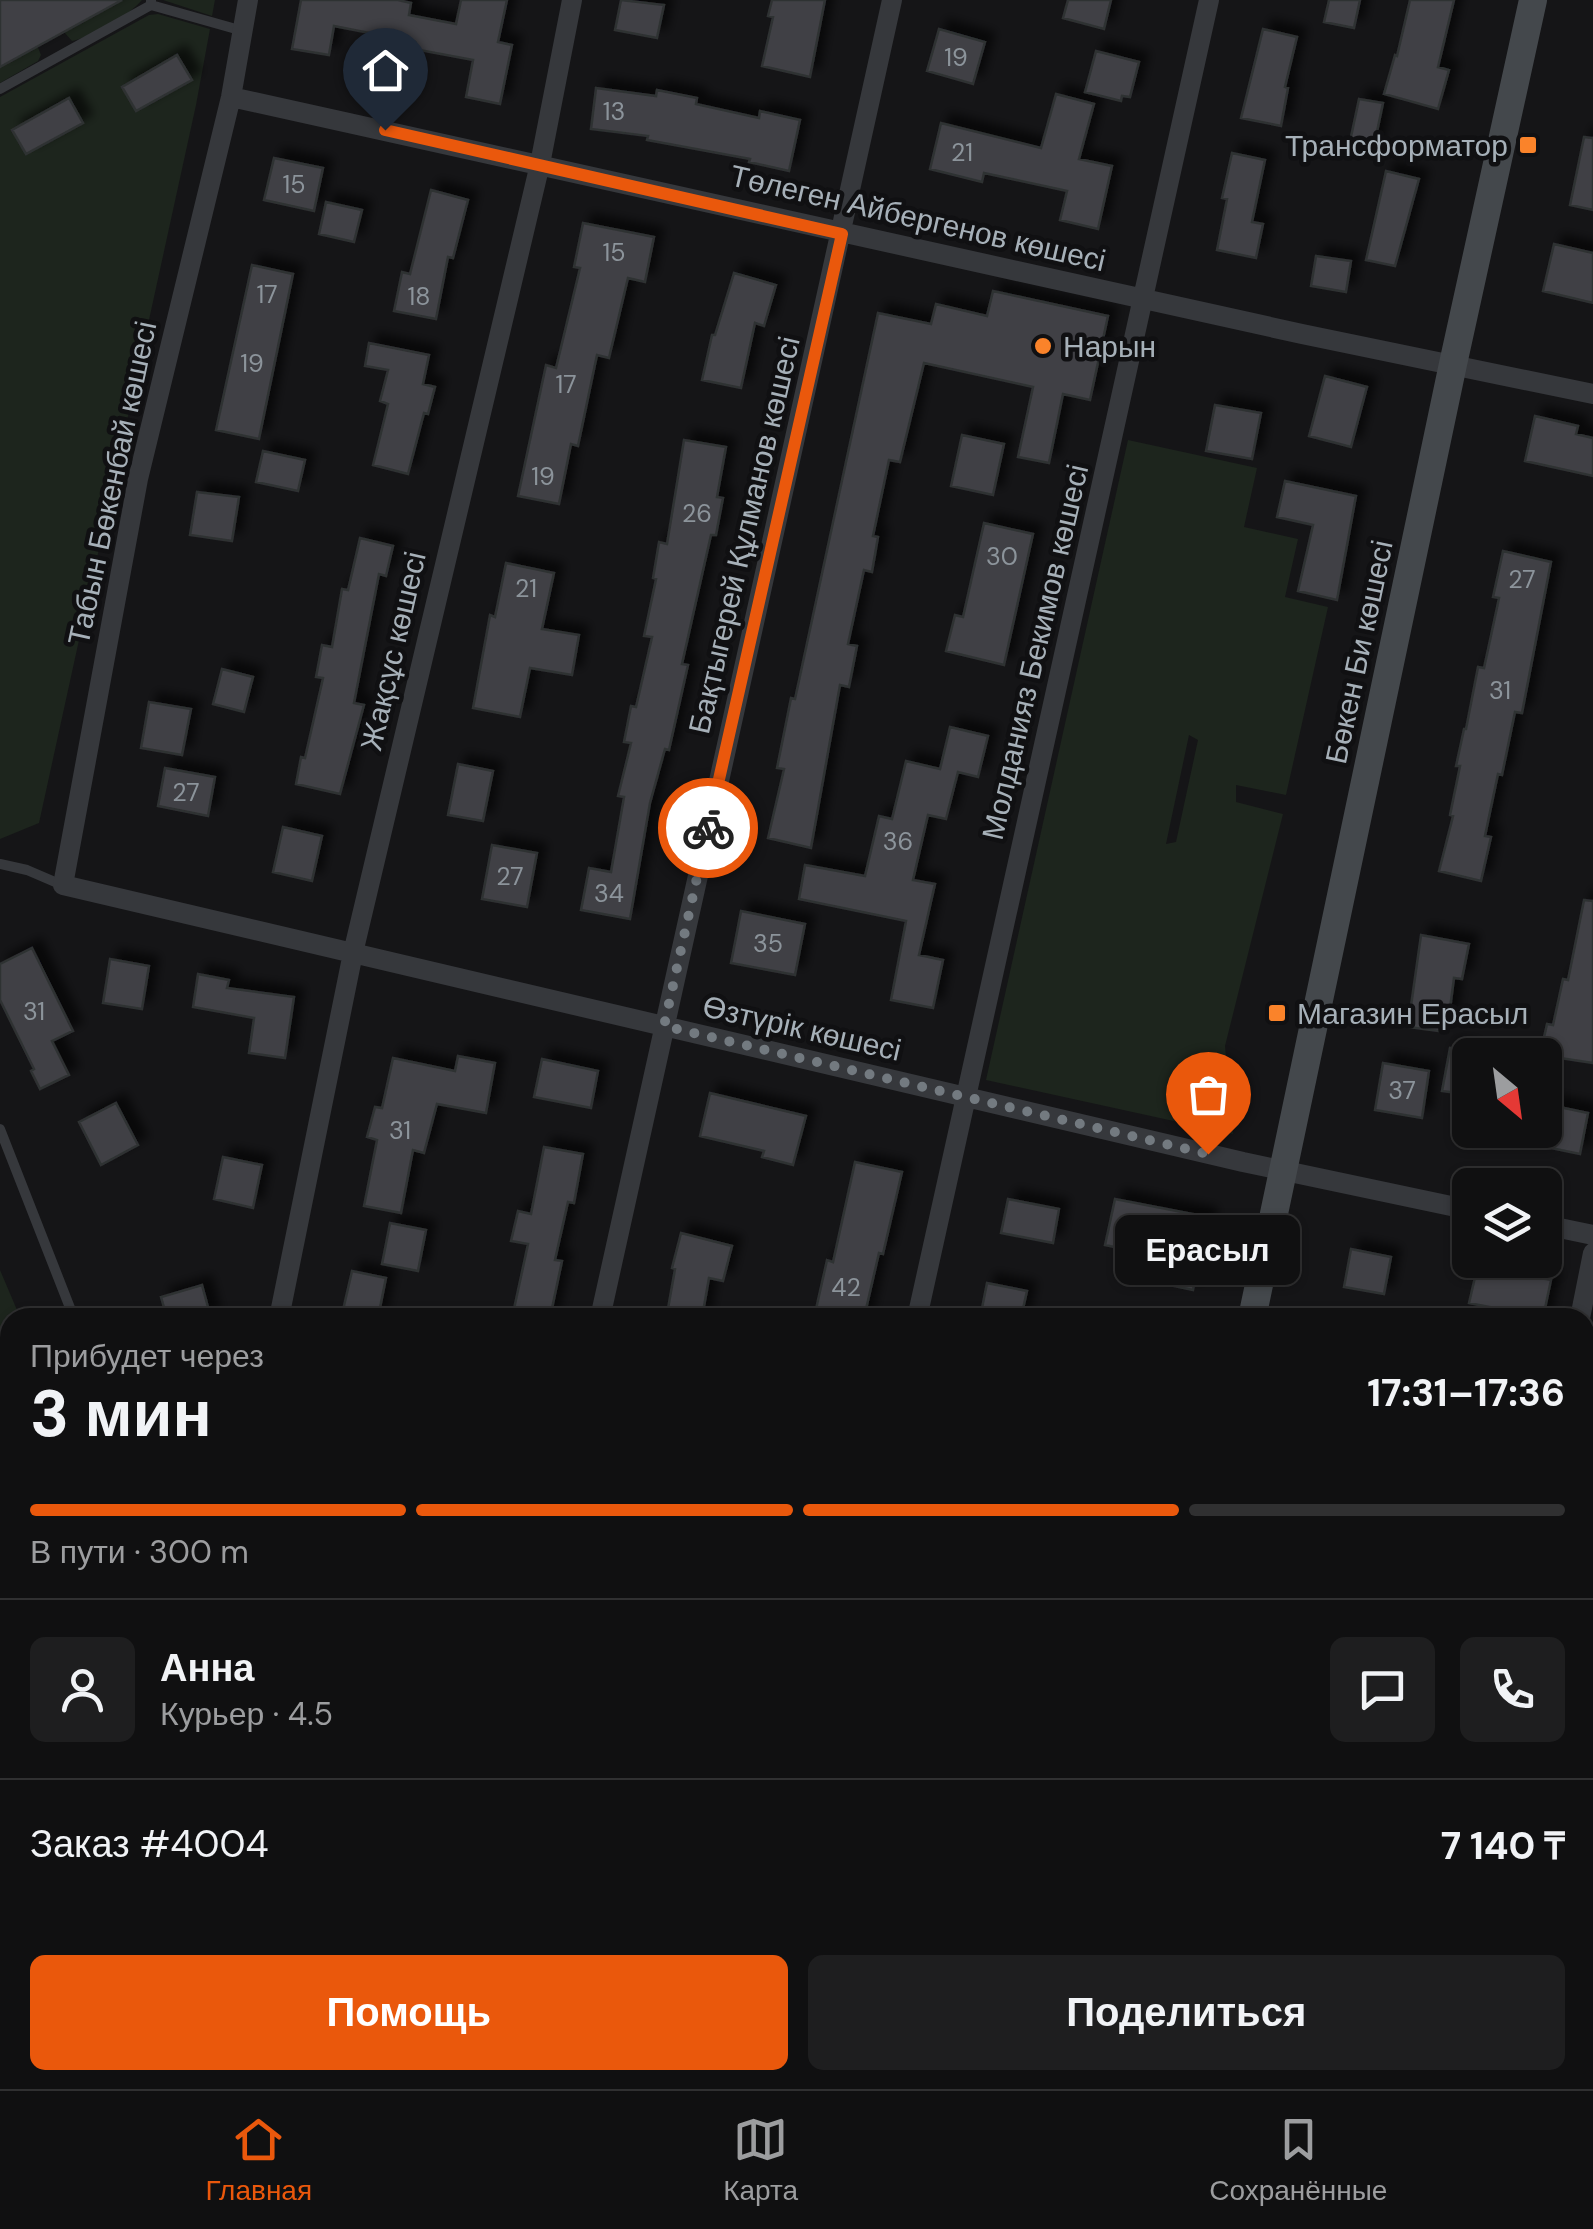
<!DOCTYPE html>
<html lang="ru">
<meta charset="utf-8">
<style>
body{margin:0;font-family:"DM Sans",sans-serif;background:#1e1e1f;color:#f1f3f6;height:100vh;display:flex;flex-direction:column;font-size:38px;white-space:nowrap}
*{box-sizing:border-box;margin:0}
p{font-size:32px;color:#9c9d9f}
.icon{flex:none;width:55px;height:55px;fill:none;stroke:currentColor;stroke-width:2;stroke-linecap:round;stroke-linejoin:round}
.map{position:relative;flex:1;overflow:hidden}
.side{position:absolute;left:0px;top:1308px;width:1595px;height:782px;display:flex;flex-direction:column;background:#101011;border-radius:30px 30px 0 0;box-shadow:0 2px 8px #0004,0 0 0 2px #303031}
.side>*{flex:none}
.needle{width:65px;rotate:151deg}
.buttons{position:absolute;left:1452px;top:1038px;display:grid;gap:20px}
.buttons a{display:grid;place-items:center;width:110px;height:110px;border-radius:15px;background:#101011;box-shadow:0 2px 8px #0004,0 0 0 2px #303031;font-size:50px}
.pin{position:absolute;display:grid;place-items:center;width:85px;height:85px;color:#fff;margin:-102px -42px;border-radius:50% 50% 50% 0;rotate:-45deg;box-shadow:0 0 10px #0007}
.pin .icon{rotate:45deg}
.courier{position:absolute;display:grid;place-items:center;width:100px;height:100px;margin:-50px;border:8px solid #ea580c;border-radius:50%;background:#fff;color:#222;box-shadow:0 2px 12px #0007}
.bubble{position:absolute;height:70px;border-radius:15px;background:#101011;box-shadow:0 2px 8px #0004,0 0 0 2px #303031;font-size:32px;font-weight:700;line-height:70px;text-align:center}
.head em{font-style:normal;font-weight:700}
.head div{display:flex;flex-direction:column-reverse}
.head{display:flex;align-items:center;justify-content:space-between;height:170px;padding:0 30px}
h1{font-size:65px;font-weight:700;line-height:75px}
.bar{display:grid;grid-template-columns:repeat(4,1fr);gap:15px 10px;align-content:center;height:120px;padding:0 30px}
.bar i{height:12px;border-radius:8px;background:#303031}
.bar .selected{background:#ea580c}
.bar p{grid-column:span 4}
.line{display:flex;align-items:center;gap:25px;padding:0 30px;border-top:2px solid #303031}
.line div{flex:1}
.round{display:grid;place-items:center;flex:none;width:105px;height:105px;border-radius:15px;background:#1e1e1f}
.cta{display:flex;gap:20px;margin-top:auto;padding:20px 30px}
.cta a{flex:1;height:115px;border-radius:15px;background:#ea580c;color:#fff;font-size:40px;font-weight:700;line-height:115px;text-align:center}
.cta a+a{background:#1e1e1f;color:#f1f3f6}
.menu{display:flex;justify-content:space-around;align-items:center;height:140px;border-top:2px solid #303031;background:#101011;font-size:28px;color:#9c9d9f}
.menu a{display:grid;justify-items:center;gap:5px}
.menu .selected{color:#ea580c}
.map>svg:first-child{display:block}
.green{fill:#1d251d;fill-rule:evenodd}
.building{fill:#3f4144;stroke:#2f3033;stroke-width:2.5;filter:url(#shadow)}
.lines{fill:none;stroke-linecap:round;stroke-linejoin:round}
.lane{stroke:#36383c;stroke-width:10}
.street{stroke:#36383c;stroke-width:20}
.secondary{stroke:#44484c;stroke-width:28}
.done{stroke:#737a80;stroke-width:10;stroke-dasharray:0 18}
.route{stroke:#ea580c;stroke-width:12}
.poi-dot{fill:#fa832a;stroke:#101012;stroke-width:4}
.labels{text-anchor:middle;dominant-baseline:central;stroke-width:9;stroke-linejoin:round;paint-order:stroke}
.number-label{font-size:25px;fill:#8c949b}
.poi-label{font-size:30px;fill:#a6b0b8;stroke:#101012;text-anchor:start}
.street-label{font-size:30px;fill:#a6b0b8;stroke:#101012}
</style>
<div class="map">
<svg width="1593" height="2089" viewBox="0 0 1593 2089">
<defs>
<filter id="shadow"><feDropShadow dx="9" dy="-9" stdDeviation="5" flood-color="#0009"/></filter>
</defs>
<rect width="100%" height="100%" fill="#151517"/>
<path class="green" d="M118,0h24c-15,17 -48,36 -70,41l-8,-9z
M163,0h52l-3,16z
M158,14l52,15 -14,76 -157,718 -39,16v-742l149,-82z
M37,45l4,10 -3,6 -38,22v-16z
M1128,440l129,28 -13,59 54,12 -13,58 43,10 -42,188 -50,-10v17l47,12 -58,232 8,88 -247,-54zM1189,735l9,5 -22,102 -10,2z
M0,1270l20,47 -10,1v242l-10,-24z
M10,1731v349h376l-2,9h-384v-352z"/>
<path class="building" d="M0,0h122l-122,67z
M301,0h97l13,3 -2,12 47,9 5,-24h46l-9,42 14,3 -12,59 -34,-7 7,-37 -59,-11 1,-7 -81,-16 -5,29 -37,-6z
M621,0l43,5 -7,33 -42,-8z
M772,0h53l-15,77 -48,-11 11,-49 -5,-1z
M1068,0h43l-7,29 -41,-11z
M1329,0h31l-6,28 -30,-6z
M1410,0h44l-16,67 11,3 -11,39 -54,-15 11,-39 2,1z
M939,29l46,13 -12,42 -46,-13z
M1263,29l34,8 -12,50 3,1 -7,38 -40,-8z
M1096,51l43,11 -9,35 -8,-1 -1,5 -36,-9z
M177,55l15,25 -56,31 -14,-24z
M596,88l60,8 1,-6 40,8 -1,6 63,14 1,-7 40,9 -11,51 -40,-9 1,-3 -103,-19 1,-4 -57,-7z
M1056,94l38,10 -15,55 33,7 -14,63 -38,-9 7,-29 -83,-18 -2,9 -52,-13 11,-46 100,25z
M69,98l14,25 -57,31 -14,-24z
M1359,99l24,4 -10,48 -24,-5z
M1584,137l9,1v72l-23,-5z
M1232,153l33,7 -13,62 11,2 -7,34 -39,-8 10,-51 -5,-1z
M274,158l49,10 -9,43 -50,-11z
M1386,171l33,8 -24,87 -29,-6z
M431,190l37,10 -15,58 -5,-1 -12,62 -42,-8 8,-39 8,2z
M326,202l36,8 -8,32 -35,-8z
M583,223l71,14 -9,45 -17,-4 -19,80 -12,-3 -19,91 -7,-2 -12,60 -41,-8 28,-131 10,3 24,-100 -6,-1z
M1554,244l39,9v50l-50,-12z
M1316,256l35,5 -5,31 -35,-6z
M252,265l41,9 -34,165 -43,-9z
M734,273l42,12 -12,41 -9,-3 -14,65 -39,-8 10,-45h3z
M993,291l115,25 -18,84 -27,-6 -14,69 -31,-6 15,-70 -109,-24 -24,99 -11,-2 -16,76 5,1 -6,35 -8,-2 -16,74 9,2 -8,41 -9,-2 -29,163 -43,-10 16,-69 -7,-1 14,-70 4,1 83,-386 53,11 5,-20 51,12z
M369,343l60,12 -6,29 12,3 -7,27 -4,-1 -16,61 -35,-9 15,-61 -8,-3 8,-31 -23,-4z
M1325,376l42,11 -16,60 -42,-11z
M1215,405l46,8 -9,46 -46,-8z
M1535,416l43,10 -2,8 17,4v38l-68,-15z
M962,435l42,9 -11,51 -42,-9z
M684,440l42,7 -9,50 6,1 -7,37h-5l-29,129 6,1 -19,85 -4,-1 -15,54 -20,116 -49,-9 8,-42 22,4 13,-75 -6,-1 13,-53 -7,-1 7,-36 5,1 16,-70 -8,-1 12,-57 -3,-1 6,-36 8,2z
M263,451l42,9 -7,31 -42,-9z
M1285,481l71,15 -19,104 -39,-9 15,-66 -36,-8z
M197,492l42,5 -7,44 -42,-6z
M984,523l49,11 -29,131 -58,-14 9,-36 8,2z
M360,538l33,8 -7,30 -7,-2 -25,129 10,2 -24,89 -44,-10 5,-27 4,1 18,-80 -7,-1 6,-32 10,2 10,-58 6,1z
M1503,551l48,11 -29,151 -7,-1 -13,63 -4,-1 -13,62 6,1 -10,44 -42,-10 14,-55 -3,-1 10,-49h-4l8,-37h2l12,-62 6,1 15,-70 -6,-1z
M506,563l48,10 -12,56 37,6 -7,40 -42,-7 -10,49 -47,-9 17,-93 5,2z
M222,669l31,8 -9,35 -31,-8z
M149,702l42,7 -9,46 -41,-7z
M950,727l38,9 -10,41 -20,-5 -12,47 -18,-4 -15,65 22,4 -16,71 24,5 -10,48 -42,-8 15,-79 -107,-22 6,-34 60,11 14,-60 13,3 14,-58 34,8z
M458,764l35,7 -10,50 -35,-6z
M165,768l50,9 -7,39 -50,-10z
M283,827l39,9 -10,45 -39,-9z
M492,845l45,8 -10,54 -45,-8z
M1584,900l9,1v162l-53,-8 7,-31 6,1 10,-46 5,1z
M741,911l64,13 -10,51 -64,-12z
M1421,935l48,9 -7,35 -8,-1 -7,54 -39,-5z
M32,948l41,83 -21,10 17,34 -29,14 -9,-18 3,-2 -34,-69v-36z
M110,959l39,7 -7,43 -39,-6z
M198,974l31,6 -2,8 67,9 -9,61 -36,-5 5,-35 -61,-11z
M1450,1048l20,3v44l-28,-4z
M458,1056l37,7 -9,50 -49,-9 -13,49 -11,-3 -12,63 -37,-7 13,-66 -10,-3 8,-30 7,1 11,-50 62,13z
M542,1059l56,12 -7,37 -57,-11z
M1383,1063l46,8 -7,47 -47,-8z
M710,1093l96,23 -13,49 -31,-8 2,-6 -64,-15z
M116,1103l22,42 -37,20 -22,-43z
M1545,1104l43,9 -8,41 -73,-15 1,-9h37z
M544,1147l39,7 -9,49 -6,-1 -13,58 7,1 -12,57h-38l16,-74 -17,-3 7,-30 13,3z
M223,1157l39,8 -9,43 -39,-9z
M855,1162l47,10 -19,82 -4,-1 -15,65h-50l13,-58 6,2z
M1008,1199l51,10 -6,34 -52,-10z
M1115,1199l93,18 -15,73 -38,-8 5,-25 -55,-12z
M390,1223l36,7 -8,41 -36,-7z
M681,1233l51,13 -9,35 -14,-3 -7,40 -35,-4 8,-45 -3,-1z
M1351,1249l40,8 -7,37 -40,-7z
M1479,1260l28,6 -1,5 45,9 -8,38h-35l1,-7 -40,-8z
M352,1271l34,7 -8,40 -35,-8z
M987,1283l40,8 -6,27h-41z
M202,1285l9,33h-44l-6,-21z"/>
<g class="lines">
<path class="lane" d="M151,5l92,26
M0,89l151,-84v-5
M0,864l27,6 35,15
M0,1129l74,189"/>
<path class="street" d="M248,0l-17,97 -93,382 -75,406 1180,277 227,48
M231,97l1071,237 291,60
M1545,1225l48,10
M279,1318l74,-365 187,-789 32,-164
M600,1318l292,-1318
M917,1318l292,-1318
M1580,1318l13,-65
M1585,2064l8,2
M429,2089l2,-9
M749,2089l2,-9
M1425,2089l2,-9"/>
<path class="secondary" d="M1252,1318l201,-954 80,-364
M1090,2089l2,-9"/>
</g>
<g class="lines">
<path class="done" d="M708,828l-44,198 544,128"/>
<path class="route" d="M385,130l457,104 -134,594"/>
</g>
<g class="poi-dot">
<rect x="1518" y="135" width="20" height="20" rx="5"/>
<circle cx="1043" cy="346" r="10"/>
<rect x="1267" y="1003" width="20" height="20" rx="5"/>
</g>
<g class="labels">
<g class="number-label">
<text x="956" y="57">19</text>
<text x="614" y="111">13</text>
<text x="962" y="152">21</text>
<text x="294" y="184">15</text>
<text x="614" y="252">15</text>
<text x="267" y="294">17</text>
<text x="419" y="296">18</text>
<text x="252" y="363">19</text>
<text x="566" y="384">17</text>
<text x="543" y="476">19</text>
<text x="697" y="513">26</text>
<text x="1002" y="556">30</text>
<text x="1522" y="579">27</text>
<text x="526" y="588">21</text>
<text x="1500" y="690">31</text>
<text x="186" y="792">27</text>
<text x="898" y="841">36</text>
<text x="510" y="876">27</text>
<text x="609" y="893">34</text>
<text x="768" y="943">35</text>
<text x="34" y="1011">31</text>
<text x="1402" y="1090">37</text>
<text x="400" y="1130">31</text>
<text x="846" y="1287">42</text>
</g>
<g class="poi-label">
<text x="1508" y="145" text-anchor="end">Трансформатор</text>
<text x="1063" y="346">Нарын</text>
<text x="1297" y="1013">Магазин Ерасыл</text>
</g>
<g class="street-label">
<text transform="translate(918 218) rotate(13)">Төлеген Айбергенов көшесі</text>
<text transform="translate(112 483) rotate(-78)">Табын Бөкенбай көшесі</text>
<text transform="translate(744 535) rotate(-77)">Бақтыгерей Құлманов көшесі</text>
<text transform="translate(393 651) rotate(-77)">Жақсұс көшесі</text>
<text transform="translate(1035 652) rotate(-77)">Молданияз Бекимов көшесі</text>
<text transform="translate(1359 652) rotate(-78)">Бөкен Би көшесі</text>
<text transform="translate(802 1028) rotate(13)">Өзтүрік көшесі</text>
</g>
</g>
</svg>
<div class="buttons">
<a><svg class="needle" viewBox="-14 -14 28 28"><path d="M0-13l5 13h-10z" fill="#e53935"/><path d="M0 13l5-13h-10z" fill="#9c9d9f"/></svg></a>
<a><svg class="icon" aria-label="layers" viewBox="0 0 24 24"><path d="M12 4l9 5-9 5-9-5zM3 14l9 5 9-5"/></svg></a>
</div>
<div class="pin" style="left:1208px;top:1154px;background:#ea580c"><svg class="icon" aria-label="bag" viewBox="0 0 24 24"><path d="M5 8h14l-1 12H6zM9 8a3 3 0 0 1 6 0"/></svg></div>
<div class="pin" style="left:385px;top:130px;background:#1f2937"><svg class="icon" aria-label="home" viewBox="0 0 24 24"><path d="M3 11l9-7 9 7M6 9v11h12V9"/></svg></div>
<div class="courier" style="left:708px;top:828px"><svg class="icon" aria-label="bike" viewBox="0 0 24 24"><circle cx="6" cy="16" r="4"/><circle cx="18" cy="16" r="4"/><path d="M6 16l4-8h5l3 8M10 8l3 8H6M13 5h3"/></svg></div>
<div class="bubble" style="left:1115px;top:1215px;width:185px">Ерасыл</div>
<section class="side">
<div class="head"><div><h1>3 мин</h1><p>Прибудет через</p></div><em>17:31–17:36</em></div>
<div class="bar"><i class="selected"></i><i class="selected"></i><i class="selected"></i><i></i><p>В пути · 300 m</p></div>
<div class="line" style="height:180px"><a class="round"><svg class="icon" aria-label="person" viewBox="0 0 24 24"><circle cx="12" cy="8" r="4"/><path d="M4 21q1-7 8-7t8 7"/></svg></a><div><b>Анна</b><p>Курьер · 4.5</p></div><a class="round"><svg class="icon" aria-label="chat" viewBox="0 0 24 24"><path d="M4 5h16v11H9l-5 4z"/></svg></a><a class="round"><svg class="icon" aria-label="phone" viewBox="0 0 24 24"><path d="M5 4h4l2 5-3 2q2 4 5 5l2-3 5 2v4C11 20 4 13 5 4z"/></svg></a></div>
<div class="line" style="height:130px"><div>Заказ #4004</div><b>7 140 ₸</b></div>
<div class="cta"><a>Помощь</a><a>Поделиться</a></div>
</section>
</div>
<nav class="menu">
<a class="selected"><svg class="icon" aria-label="home" viewBox="0 0 24 24"><path d="M3 11l9-7 9 7M6 9v11h12V9"/></svg>Главная</a>
<a><svg class="icon" aria-label="map" viewBox="0 0 24 24"><path d="M3 6l6-2 6 2 6-2v14l-6 2-6-2-6 2zM9 4v14M15 6v14"/></svg>Карта</a>
<a><svg class="icon" aria-label="saved" viewBox="0 0 24 24"><path d="M7 4h10v16l-5-4-5 4z"/></svg>Сохранённые</a>
</nav>
